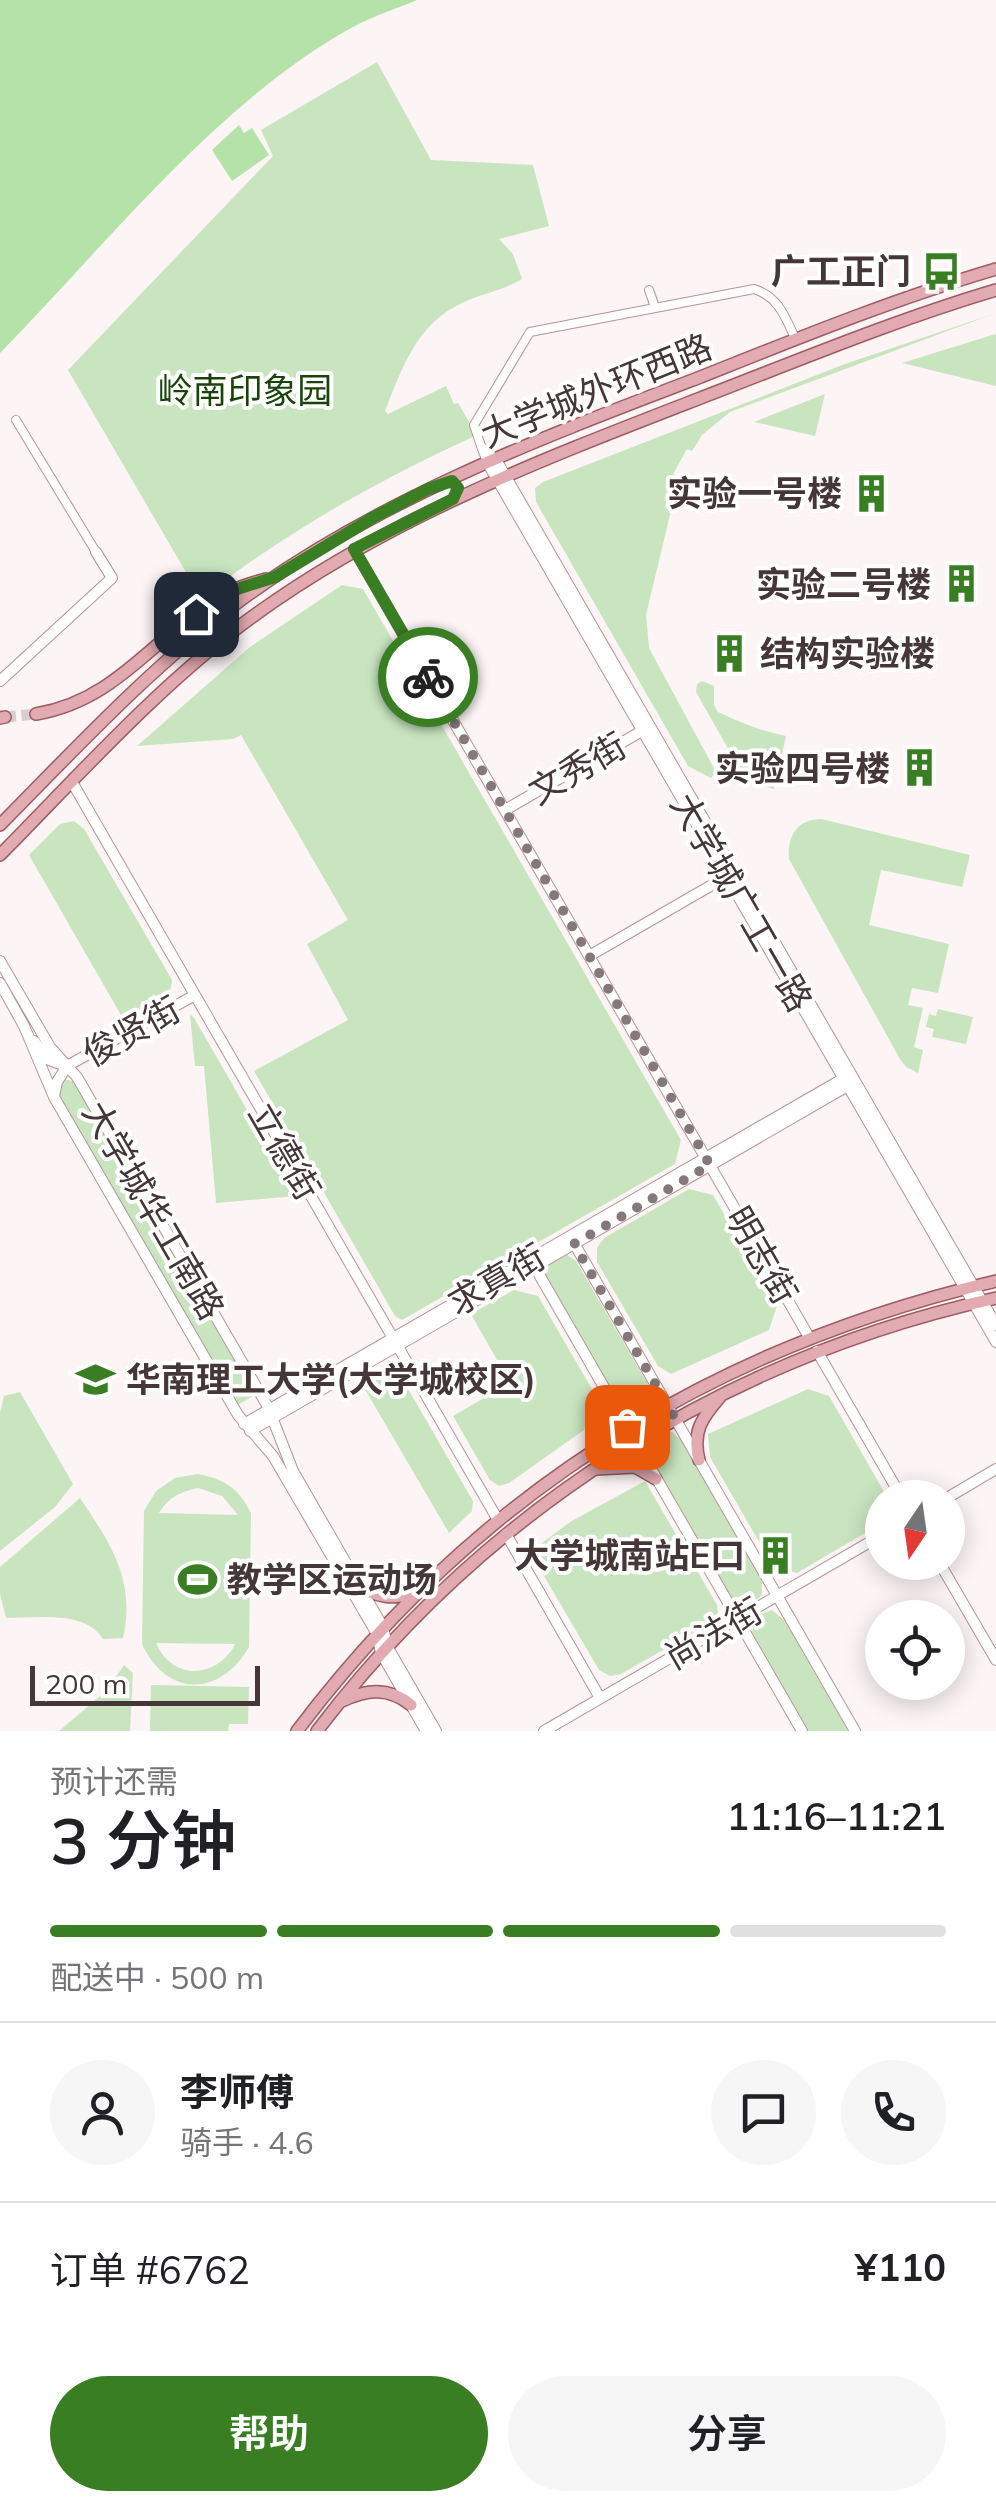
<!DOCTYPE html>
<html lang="zh">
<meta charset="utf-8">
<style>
body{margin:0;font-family:Mulish,"Noto Sans SC",sans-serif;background:#f6f6f6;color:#202124;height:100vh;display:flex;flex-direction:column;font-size:38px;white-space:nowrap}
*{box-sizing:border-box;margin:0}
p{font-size:32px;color:#757577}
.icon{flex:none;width:55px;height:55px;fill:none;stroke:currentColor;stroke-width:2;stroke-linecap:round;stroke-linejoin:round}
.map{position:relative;height:1731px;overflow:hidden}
.panel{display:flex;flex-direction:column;background:#fff;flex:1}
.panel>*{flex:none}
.needle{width:65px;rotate:193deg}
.fabs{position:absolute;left:865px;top:1480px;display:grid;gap:20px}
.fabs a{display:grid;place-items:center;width:100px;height:100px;border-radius:50%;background:#fff;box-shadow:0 5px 25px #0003;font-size:50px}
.scale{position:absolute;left:30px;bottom:25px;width:230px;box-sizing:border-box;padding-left:10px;border:5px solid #453637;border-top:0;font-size:28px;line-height:35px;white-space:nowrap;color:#453637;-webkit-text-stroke:8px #fff;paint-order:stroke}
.pin{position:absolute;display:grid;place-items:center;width:85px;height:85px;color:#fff;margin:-42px;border-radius:20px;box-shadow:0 5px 15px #0006}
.courier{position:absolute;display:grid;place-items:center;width:100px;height:100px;margin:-50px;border:8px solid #397e22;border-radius:50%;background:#fff;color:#222;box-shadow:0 2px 12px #0007}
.overview em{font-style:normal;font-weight:600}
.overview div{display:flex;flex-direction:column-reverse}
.overview{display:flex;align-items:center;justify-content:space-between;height:170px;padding:0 50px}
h1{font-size:65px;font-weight:600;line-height:75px}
.bar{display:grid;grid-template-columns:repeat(4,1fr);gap:15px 10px;align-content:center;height:120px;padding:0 50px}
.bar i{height:12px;border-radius:8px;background:#e0e0e0}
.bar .active{background:#397e22}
.bar p{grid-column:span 4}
.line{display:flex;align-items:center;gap:25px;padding:0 50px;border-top:2px solid #e0e0e0}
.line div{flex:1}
.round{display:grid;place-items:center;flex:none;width:105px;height:105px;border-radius:52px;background:#f6f6f6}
.cta{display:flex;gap:20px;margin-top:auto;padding:20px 50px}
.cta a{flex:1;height:115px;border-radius:60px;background:#397e22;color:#fff;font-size:40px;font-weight:600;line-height:115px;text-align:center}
.cta a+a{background:#f6f6f6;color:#202124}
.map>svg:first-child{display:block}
.green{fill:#c8e5c0;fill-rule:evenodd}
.water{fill:#b4e2a8}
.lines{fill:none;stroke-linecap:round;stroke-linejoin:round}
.primary-tunnel{stroke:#d7cecf;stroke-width:11;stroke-dasharray:11 5.5;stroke-linecap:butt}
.street-casing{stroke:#b89397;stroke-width:10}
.secondary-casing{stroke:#b89397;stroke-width:12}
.primary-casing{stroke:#9e5c64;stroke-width:14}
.street{stroke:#fff;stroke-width:8}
.secondary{stroke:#fff;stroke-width:10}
.primary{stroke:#e2aab1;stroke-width:11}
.done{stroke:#85787a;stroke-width:10;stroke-dasharray:0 18}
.route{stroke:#397e22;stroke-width:12}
.labels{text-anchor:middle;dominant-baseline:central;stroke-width:8;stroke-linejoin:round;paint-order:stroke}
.poi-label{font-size:35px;font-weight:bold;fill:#453637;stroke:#fff;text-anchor:end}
.park-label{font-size:35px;fill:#184309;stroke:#fff}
.street-label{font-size:35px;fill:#453637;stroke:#fff}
</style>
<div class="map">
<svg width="996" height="1731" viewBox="0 0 996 1731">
<rect width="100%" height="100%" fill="#fcf4f5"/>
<path class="green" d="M377,62l54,98 102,5 16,61 -50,13 14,15 9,25c-18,11 -38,14 -58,23 -47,21 -61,64 -79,109l3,3 58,-28 8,18 4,-1 19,32c-99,45 -190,97 -276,163l-133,-228 205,-214 -12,-26z
M996,313l-266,99 -28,23 -10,16 -5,-2 -14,25 6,3 -33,138 3,33 67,124 -5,6 -23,-12 -152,-264 -1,-14 8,-6 302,-118z
M996,334v52l-94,-23 87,-27z
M825,394l-10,42 -61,-14z
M342,585l21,4 318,551 -6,24 -273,156 -7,-4 -141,-245 94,-51 -41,-76 41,-24 -107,-185 -8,4 -96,7 113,-99z
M702,681l12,5v19l4,7c24,11 40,18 68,24l-12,53 -21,-6 -10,-8 -47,-83 1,-8z
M821,819l149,36 -8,32 -81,-17 -12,55 80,19 -11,49 -26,-5 -4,17 15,3 -9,39 9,3 -5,23 -12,-6 -6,-8 -111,-200c-2,-22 8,-40 32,-40z
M74,821l10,8 88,151c0,23 -29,32 -47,42l-96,-167 31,-31z
M938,1009l35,8 -7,27 -34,-7 2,-8 -8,-2 3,-13 7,2z
M190,1014l4,4 103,178 -81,7 -12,-137h-9z
M64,1079l13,3 180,312 -21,12 -176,-308 -1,-8z
M689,1189l24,6 64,111 -8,24 -98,44 -13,-8 -61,-104v-14l7,-10z
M567,1255l9,6 73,125v12l-11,9 -13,1 -7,-6 -73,-127 5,-13z
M514,1290l24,6 55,95 -9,39 -75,53 -10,3 -9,-6 -37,-64 57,-33 -39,-69z
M386,1365l11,5 76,131 -1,10 -23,22 -90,-154z
M808,1389l21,7 58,101 -5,1v25l-85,50 -24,-7 -63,-109 -2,-23z
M20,1392l53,92 -18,23 -55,44v-138l4,-17z
M672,1432l9,8 81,141v14l-9,8 -12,1 -10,-7 -82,-141 3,-16 11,-7z
M198,1474c27,5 41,15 53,39l-2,134c-29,50 -82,51 -107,-3l2,-133 12,-20 19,-13zM198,1488l24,8 16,19 -79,-2c10,-16 21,-21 39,-25zM156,1643l78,1 1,1c-20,34 -62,36 -79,-2z
M645,1481l72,124 1,8 -6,9 -91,52 -11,2 -11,-6 -69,-118 40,-30z
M80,1498c31,46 56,83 43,140l-20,1c-18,-29 -66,-21 -97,-21l-6,-24v-27z
M772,1610l13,11 63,110h-40l-56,-99 4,-16z
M124,1665l9,8 -3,58h-71l47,-40z
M151,1685l98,2 -1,37h-19l-1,7h-78z"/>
<path class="water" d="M0,0h417c-21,9 -44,16 -64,27 -135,74 -245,216 -353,326z
M239,125l5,8 8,-5 17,27 -37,26 -20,-31z"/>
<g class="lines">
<path class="primary-tunnel" d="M5,717l31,-3"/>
<defs>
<path id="street" d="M649,290l6,17
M16,420l80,132
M481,446l-7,-21 56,-93 224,-43c25,8 31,28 42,51
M487,462l-6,-16 14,12"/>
<path id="secondary" d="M495,458l501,867
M487,462l509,880
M354,549l455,788
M0,681l112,-103 -16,-26
M72,782l426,738
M505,810l142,-82
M589,956l142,-82
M0,961l50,86 27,30 191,330 25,64 90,156 4,19 49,85
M0,983l24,43 30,71 184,318 35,41 104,178 4,19 45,78
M34,1041l13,18 19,7
M54,1096l3,-14 10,-16 128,-71
M571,1238l284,493
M533,1264l269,467
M817,1351l85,147
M244,1424l602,-347
M250,1431l601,-347
M947,1498l49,-29
M506,1534l94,164
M939,1562l57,98
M544,1731l338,-196"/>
<path id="primary" d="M36,714c83,-14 119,-80 187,-119 13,-8 29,-12 43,-16
M0,718l5,-1
M0,825c76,-77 150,-157 237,-222 139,-103 301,-164 461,-225 98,-39 196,-79 298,-109
M0,855c81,-82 159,-170 252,-238 136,-99 291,-158 446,-218 99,-38 197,-79 298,-109
M699,1460c-7,-29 3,-42 21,-63
M595,1469l40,-2 21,12
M358,1584c16,14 38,16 57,8
M342,1701c25,-12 47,-14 69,4
M297,1731c178,-236 412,-383 699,-450
M317,1731c169,-222 407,-373 679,-433"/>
</defs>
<use href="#street" class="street-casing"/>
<use href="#secondary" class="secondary-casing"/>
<use href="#primary" class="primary-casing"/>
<use href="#street" class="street"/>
<use href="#secondary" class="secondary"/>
<use href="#primary" class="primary"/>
</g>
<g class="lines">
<path class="done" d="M428,677l282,488 -136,79 101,174 -40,23 -8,-14"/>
<path class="route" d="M196,614l32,-22 47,-15 99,-60 54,-28 24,-8 6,7 -5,11 -99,50 74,128"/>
</g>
<defs>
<symbol id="bus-bare" viewBox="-9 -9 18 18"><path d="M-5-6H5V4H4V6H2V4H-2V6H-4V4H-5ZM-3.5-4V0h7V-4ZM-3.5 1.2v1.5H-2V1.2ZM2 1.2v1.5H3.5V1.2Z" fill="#397e22" stroke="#fff" stroke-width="2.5" paint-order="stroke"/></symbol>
<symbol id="building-bare" viewBox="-9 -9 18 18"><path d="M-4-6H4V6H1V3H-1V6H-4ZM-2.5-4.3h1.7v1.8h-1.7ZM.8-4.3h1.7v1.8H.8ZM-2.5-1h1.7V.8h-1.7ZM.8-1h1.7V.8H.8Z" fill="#397e22" stroke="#fff" stroke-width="2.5" paint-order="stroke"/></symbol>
<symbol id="university-bare" viewBox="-9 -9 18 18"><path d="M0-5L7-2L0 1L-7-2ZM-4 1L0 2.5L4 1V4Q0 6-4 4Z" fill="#397e22" stroke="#fff" stroke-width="2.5" paint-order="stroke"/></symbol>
<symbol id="stadium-bare" viewBox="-9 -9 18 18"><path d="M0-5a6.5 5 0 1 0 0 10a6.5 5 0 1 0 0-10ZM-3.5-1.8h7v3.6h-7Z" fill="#397e22" stroke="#fff" stroke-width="2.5" paint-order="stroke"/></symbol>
</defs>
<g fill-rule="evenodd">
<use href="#bus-bare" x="914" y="244" width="55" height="55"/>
<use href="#building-bare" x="844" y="466" width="55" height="55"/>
<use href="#building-bare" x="934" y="556" width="55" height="55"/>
<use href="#building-bare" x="702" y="626" width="55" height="55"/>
<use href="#building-bare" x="892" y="740" width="55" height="55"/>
<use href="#university-bare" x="68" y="1352" width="55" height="55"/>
<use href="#building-bare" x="748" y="1528" width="55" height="55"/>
<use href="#stadium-bare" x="170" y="1552" width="55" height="55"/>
</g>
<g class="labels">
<g class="poi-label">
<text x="911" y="271">广工正门</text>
<text x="842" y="493">实验一号楼</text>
<text x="931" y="584">实验二号楼</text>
<text x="760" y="653" text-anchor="start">结构实验楼</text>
<text x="890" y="768">实验四号楼</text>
<text x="126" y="1379" text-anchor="start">华南理工大学(大学城校区)</text>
<text x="745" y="1555">大学城南站E口</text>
<text x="227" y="1579" text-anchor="start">教学区运动场</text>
</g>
<g class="park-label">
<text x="245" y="390">岭南印象园</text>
</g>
<g class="street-label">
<text transform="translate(596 390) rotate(-22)">大学城外环西路</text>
<text transform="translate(577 768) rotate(-30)">文秀街</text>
<text transform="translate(742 902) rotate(60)">大学城广工一路</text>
<text transform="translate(131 1031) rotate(-29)">俊贤街</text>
<text transform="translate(285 1151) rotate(60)">立德街</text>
<text transform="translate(154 1210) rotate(60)">大学城华工南路</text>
<text transform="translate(762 1255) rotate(60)">明志街</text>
<text transform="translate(496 1279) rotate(-30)">求真街</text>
<text transform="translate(713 1633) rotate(-30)">尚法街</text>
</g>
</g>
</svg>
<div class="fabs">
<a><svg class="needle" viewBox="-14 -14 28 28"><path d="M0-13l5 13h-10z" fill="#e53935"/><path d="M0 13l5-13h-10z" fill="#757577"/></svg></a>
<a><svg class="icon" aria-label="locate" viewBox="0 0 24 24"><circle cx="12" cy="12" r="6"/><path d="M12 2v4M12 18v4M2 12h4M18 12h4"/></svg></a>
</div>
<div class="scale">200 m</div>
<div class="pin" style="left:627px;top:1427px;background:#ea580c"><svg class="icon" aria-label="bag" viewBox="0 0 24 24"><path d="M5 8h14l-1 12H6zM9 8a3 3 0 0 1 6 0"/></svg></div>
<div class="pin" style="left:196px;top:614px;background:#1f2937"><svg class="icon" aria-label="home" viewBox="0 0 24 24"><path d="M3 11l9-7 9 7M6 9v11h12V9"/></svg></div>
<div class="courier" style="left:428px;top:677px"><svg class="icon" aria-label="bike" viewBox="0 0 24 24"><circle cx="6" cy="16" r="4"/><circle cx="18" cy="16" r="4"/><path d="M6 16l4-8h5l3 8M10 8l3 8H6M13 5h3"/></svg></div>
</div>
<section class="panel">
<div class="overview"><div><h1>3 分钟</h1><p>预计还需</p></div><em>11:16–11:21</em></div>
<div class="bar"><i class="active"></i><i class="active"></i><i class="active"></i><i></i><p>配送中 · 500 m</p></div>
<div class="line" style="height:180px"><a class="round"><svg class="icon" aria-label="person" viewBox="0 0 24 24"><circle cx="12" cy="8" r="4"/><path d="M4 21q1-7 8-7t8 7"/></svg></a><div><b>李师傅</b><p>骑手 · 4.6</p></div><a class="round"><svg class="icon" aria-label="chat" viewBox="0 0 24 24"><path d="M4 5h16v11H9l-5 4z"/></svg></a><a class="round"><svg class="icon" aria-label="phone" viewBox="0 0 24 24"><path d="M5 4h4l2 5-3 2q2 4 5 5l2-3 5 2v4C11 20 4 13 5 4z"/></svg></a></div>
<div class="line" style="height:130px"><div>订单 #6762</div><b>¥110</b></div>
<div class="cta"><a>帮助</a><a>分享</a></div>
</section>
